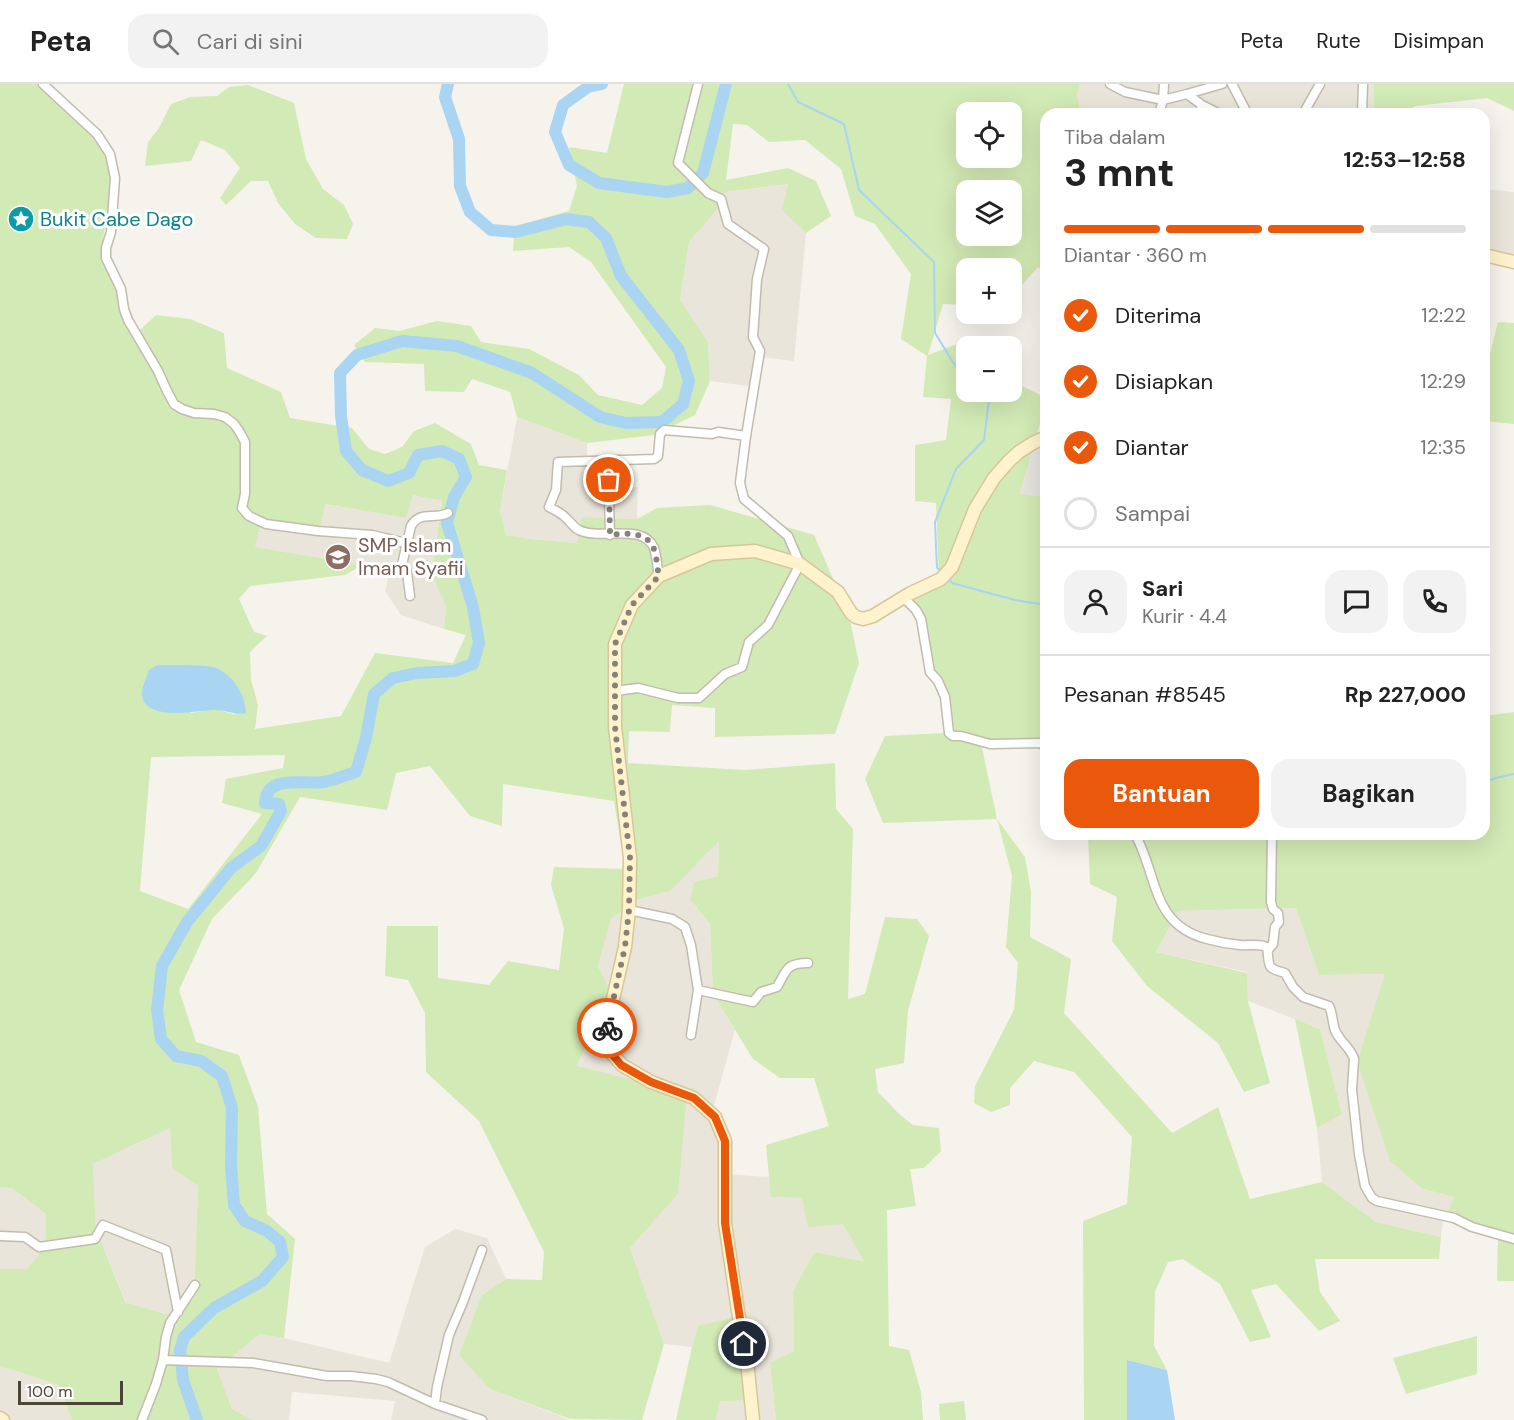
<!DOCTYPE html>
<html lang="id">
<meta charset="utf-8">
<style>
body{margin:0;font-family:"DM Sans",sans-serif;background:#f2f2f2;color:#222;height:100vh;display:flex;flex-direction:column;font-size:22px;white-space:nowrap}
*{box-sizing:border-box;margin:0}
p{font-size:20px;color:#767676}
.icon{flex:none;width:33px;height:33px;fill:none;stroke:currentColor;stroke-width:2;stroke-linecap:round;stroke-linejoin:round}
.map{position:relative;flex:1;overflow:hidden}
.details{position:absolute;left:1040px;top:24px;width:450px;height:732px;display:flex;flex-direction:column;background:#fff;border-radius:18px;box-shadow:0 6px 24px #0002}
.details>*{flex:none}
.controls{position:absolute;left:956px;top:18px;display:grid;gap:12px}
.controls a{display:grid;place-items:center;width:66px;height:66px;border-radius:12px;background:#fff;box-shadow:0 6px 24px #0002;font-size:30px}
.scale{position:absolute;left:18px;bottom:15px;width:105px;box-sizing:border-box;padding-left:6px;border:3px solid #4b4439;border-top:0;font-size:16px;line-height:21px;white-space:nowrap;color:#4b4439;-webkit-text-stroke:4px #fff;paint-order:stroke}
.pin{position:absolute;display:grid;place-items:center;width:51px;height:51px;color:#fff;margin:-26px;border:3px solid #fff;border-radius:50%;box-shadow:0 2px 6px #0007}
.courier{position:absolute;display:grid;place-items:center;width:60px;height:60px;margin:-30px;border:4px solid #ea580c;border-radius:50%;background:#fff;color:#222;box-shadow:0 2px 8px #0007}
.summary em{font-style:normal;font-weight:700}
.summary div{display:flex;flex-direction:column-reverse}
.summary{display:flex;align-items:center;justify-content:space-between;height:102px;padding:0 24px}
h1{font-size:39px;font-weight:700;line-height:45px}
.bar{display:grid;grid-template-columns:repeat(4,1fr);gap:9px 6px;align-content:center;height:72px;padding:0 24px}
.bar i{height:8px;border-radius:4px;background:#e0e0e0}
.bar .on{background:#ea580c}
.bar p{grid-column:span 4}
.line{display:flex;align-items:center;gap:15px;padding:0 24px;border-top:2px solid #e0e0e0}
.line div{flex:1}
.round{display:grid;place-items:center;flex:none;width:63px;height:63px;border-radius:18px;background:#f2f2f2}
ol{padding:0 24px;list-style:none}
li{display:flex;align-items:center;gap:18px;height:66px}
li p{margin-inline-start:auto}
li .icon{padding:6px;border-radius:50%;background:#ea580c;color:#fff;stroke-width:4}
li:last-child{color:#767676}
li i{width:33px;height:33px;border:3px solid #e0e0e0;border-radius:50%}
.cta{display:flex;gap:12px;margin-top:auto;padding:12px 24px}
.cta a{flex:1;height:69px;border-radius:18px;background:#ea580c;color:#fff;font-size:24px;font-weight:700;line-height:69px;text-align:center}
.cta a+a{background:#f2f2f2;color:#222}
header{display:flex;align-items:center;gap:36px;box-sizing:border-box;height:84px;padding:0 30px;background:#fff;border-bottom:2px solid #e0e0e0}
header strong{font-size:28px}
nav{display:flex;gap:33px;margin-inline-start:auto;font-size:21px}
.search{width:420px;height:54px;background:#f2f2f2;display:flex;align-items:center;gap:15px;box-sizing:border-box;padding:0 21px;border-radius:18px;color:#767676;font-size:22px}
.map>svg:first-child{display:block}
.residential{fill:#eae5da}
.industrial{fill:#e6e2dd}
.green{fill:#d2eab5;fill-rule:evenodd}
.water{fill:#a9d4f2}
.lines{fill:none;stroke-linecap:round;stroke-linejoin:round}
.stream{stroke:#a9d4f2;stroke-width:2}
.river{stroke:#a9d4f2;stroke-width:12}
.street-casing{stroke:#c2bbae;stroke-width:11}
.secondary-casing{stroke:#d6c79b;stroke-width:15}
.street{stroke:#fff;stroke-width:8}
.secondary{stroke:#fff3cd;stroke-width:12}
.done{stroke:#878178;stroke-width:6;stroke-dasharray:0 10.8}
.route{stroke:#ea580c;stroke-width:8}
.labels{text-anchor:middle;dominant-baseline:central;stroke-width:6;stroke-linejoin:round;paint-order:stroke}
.culture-label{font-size:20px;fill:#0d838f;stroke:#fff;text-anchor:start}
.education-label{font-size:20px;fill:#785e54;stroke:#fff;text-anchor:start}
</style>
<header>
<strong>Peta</strong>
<div class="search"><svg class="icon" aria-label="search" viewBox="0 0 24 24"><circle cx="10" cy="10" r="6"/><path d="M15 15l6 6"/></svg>Cari di sini</div>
<nav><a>Peta</a><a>Rute</a><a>Disimpan</a></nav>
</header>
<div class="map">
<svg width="1514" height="1336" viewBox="0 0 1514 1336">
<rect width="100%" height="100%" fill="#f6f3ec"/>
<path class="residential" d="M1080,0h294v30h-293l-4,-19z
M789,100l-7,26 24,23 -12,128 -34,-4 -5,30 -45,-6 -2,-39 -28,-42 9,-58 34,-39 2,-11z
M1484,105l30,3v71l-30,-7z
M517,333l70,26v45l51,-1 -1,32 -56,-2 -3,26 -48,-4 -24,-4 -6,-24z
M413,411l29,6 -10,74 14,31 -2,23 -43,-14 -16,-24 4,-16 -27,-10 -108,-18 6,-21 60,2 4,-24 82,14z
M719,756l-1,36 -24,6 -4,17 20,25 3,70 22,36 -22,79 13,65 43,3 3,20 30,1 41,25 22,38 -51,-9 -21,39 1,60 -24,13 6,56h-60l4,-19 -21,-75 -7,21 -28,-3 -34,-96 48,-54 -101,-127 34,-74 -13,-27 13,-47 25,-19 34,-9z
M1296,824l23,67 67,-1 -29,88 66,127 33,8 -13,24 -2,16 -65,-15 -54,-40 -5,-54 25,-14 -22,-85 -72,-28 -1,-29 -91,-20 22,-41z
M170,1044l2,40 26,18 -4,113 -21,17 -46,-12 -31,-74 -3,-66z
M0,1103l12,1 34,26 -1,33 -18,22h-27z
M455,1145l32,9 19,41 -24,16 8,94 80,31h-179l4,-19 -103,-9 -3,28h-37l-20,-11 -15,-40 43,-35 24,4 105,25 36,-116z
M0,1282l60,19 12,35h-72z"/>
<path class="industrial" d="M1045,350v63l-25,-2 16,-58z"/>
<path class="green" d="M0,0h43l30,29 42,50 -14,89 38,79 17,-16 34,4 34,14 3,35 54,24 9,26 62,10 17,21 16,5 17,-7 12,-16 21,-8 36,21 8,21 28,5 -7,41 6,24 24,4 47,4 4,-26 56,2 20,-11 53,-3 104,30 35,80 10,48 -24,71 -120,3v-29l-43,-3 -2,27 -41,-1 -1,32 117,7 90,-7 1,46 17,20 -5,170 17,-5 20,-77 32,2 12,17 -21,75 -4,52 -29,6 3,23 21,22 14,11 26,3 2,23 -17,17 -14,1 6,37 -29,4 2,136 20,4 12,42 2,28h-147l-6,-57 24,-12 -1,-60 21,-39 50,9 -21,-37 -35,3 -6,-29 -31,-1 -5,-52 63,-19 -15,-48h-34l-27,-19 -40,-65 -3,-70 -20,-25 4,-17 24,-6 1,-35 -49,50 -34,9 -25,19 -13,47 13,27 -34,73 110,27 -9,101 -48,54 34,96 -22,76 -72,-1 -80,-30 -31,-34 23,-60 24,-16 36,1 2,-28 -65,-131 -53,-49 -1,-59 -17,-33 -23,-4 2,-50h51v52l51,7 19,-24 51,9 5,-42 -13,-43 3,-18 71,2 -11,-68 -111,-17 -1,42 -32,-10 -40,-50 -34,7 -9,37 -87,-13 -44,76 -44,46 -33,71 17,52 43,13 19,52 9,107 28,25 -11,99 -24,-4 -43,35 15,40 20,11h-180l-13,-35 -59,-19v-97h27l18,-22 1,-33 -34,-26 -12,-1zM413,411l29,6 -10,74 14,31 -2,23 22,6 -13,28 -78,-10 -34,63 -86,13 3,-24 -7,-25 -1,-28 17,-16 -13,-4 -15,-33 11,-13 95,-11 17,-10 -107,-18 5,-21 60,2 5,-24 81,14zM158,581l79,50 -22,-6 -24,4zM285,671l-2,13 -57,11 -4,24 40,11 -74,95 -48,-18 11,-134zM170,1044l2,40 26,18 -4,113 -21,17 -47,-13 -30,-73 -3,-66z
M624,0h456l-3,11 4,19h-35l-1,158 -7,-5 -27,30v-29h-45v37l-23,-1 -15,51 37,-14 4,5h-3v46h45v-11l34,16v9l-25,88 25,3v246h-64l16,76 28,38 6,35 -1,45 41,22 -7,54 108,120 46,-26 32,92 72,-17 54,40 65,15 -2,22h-124l5,33 20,29 -21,10 -43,-47 -25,6 20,47 -21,5 -30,-58 -37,-25 -15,3 -13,30 -1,54 13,24 -40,-10v60h-43l-1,-199 44,-17 5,-67 -58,-65 -40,-11 -24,27v17l-19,7 -17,-9 1,-17 39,-76 4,-47 -12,-16 6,-71 -15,-57 -114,4 -18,-44 20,-43 59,-3 2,-37 -20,-29 -8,-51 -15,-17 36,-20 -3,-76 -21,-2v-56l31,-5 5,-41 -28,-2 4,-41 -26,-17 10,-65 -36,-50 -20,-8 -14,-47 -36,-29 -36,2 -22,-17 -14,-1 -7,56 62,-12 28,13 15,35 -25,17 -24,-23 6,-26 -63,8 -2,11 -34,39 -9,58 28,42 2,39 -15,34 -41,20 -67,8 -70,-26 -7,-25 -38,-13 -8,13 -39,-1 -1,-27 -59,-2 -11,-17 21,-17 24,3 38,-10 34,5 10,16 48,7 50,26 19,20 44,10 20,-17 4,-21 -75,-105 -22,-15 -56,4 2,-25 54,-15 8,-25 -8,-39 38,6zM966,28h45v46h-45zM966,106h45v46h-45z
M1374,0h140v27l-27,-13 -71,8 -19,8h-23z
M248,1l46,18 12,56 17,30 21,16 9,19 -6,15 -31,-1 -21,-14 -17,-21 -10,-22h-17l-25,24 -6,-7 20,-30 -15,-18 -24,-10 -10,21 -46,5 3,-24 11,-14 12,-24 19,-7 27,-1 12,-9z
M1498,238l16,1v101l-30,-3v-43z
M1514,628v569h-17l1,-46 -55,-14 12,-24 -32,-8 -33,-28 -33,-99 28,-88 -66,1 -23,-67 -118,3 -22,41 91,21 1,28 22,82 -26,9 -26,-49 -71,-57 -35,-45 5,-44 -27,-13 -2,-50h396v-118z
M1295,935l25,10 22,85 -25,14z
M740,1232l9,84 -29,1 -4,19h-40l16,-73 6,-21z
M1477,1252v38l-71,20 -13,-36z
M964,1317l2,19h-26l-1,-16z"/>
<path class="water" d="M158,581c11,0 49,-1 58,3 18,8 29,26 30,45 -13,2 -22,-4 -33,-3 -18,1 -71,12 -71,-17 0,-7 5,-16 7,-23z
M1127,1276l40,10 8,50h-48z"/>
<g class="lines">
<path class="stream" d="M788,0l10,18 46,22 15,66 75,72 1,71 21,34 10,10
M942,488l-5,-4 -2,-46 21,-53 28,-29 5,-40 -8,-8
M948,494l4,5 63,17 31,5
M1484,698l12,-4 18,-4"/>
<path class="river" d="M602,0l-14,3 -25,18 -8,27 14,33 30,18 68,9 21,-4 15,-15 23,-89
M197,1336l-14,-40 -3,-30 4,-13 30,-29 48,-27 21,-24 -3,-15 -13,-11 -22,-10 -11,-16 -3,-40 1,-57 -10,-32 -21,-15 -25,-5 -15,-17 -4,-29 5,-44 25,-44 44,-54 30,-22 20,-35 -2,-7 -14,-1c2,-30 39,-18 59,-21 11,-2 22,-7 32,-10l10,-34 8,-44 19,-16 24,-5 37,-2 19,-7 6,-21 -6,-36 -26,-84 7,-26 12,-20 -7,-18 -17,-8 -24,4 -9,18 -21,8 -26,-11 -16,-19 -5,-35 -1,-43 17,-18 45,-14 55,5 75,27 68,44 26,6 36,-1 21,-18 6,-23 -10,-31 -58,-74 -15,-38 -17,-16 -23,-3 -50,13 -25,-2 -21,-18 -10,-26 -1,-47 -14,-42 3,-13"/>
<defs>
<path id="street" d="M43,0l54,50 13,20 5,24 -4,54 -5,16v10l15,31 3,20 4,11 30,51 9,20 7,13 8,5 12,4 20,1 11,3 9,7 5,7 6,11v52l-3,14 7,8 17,8 52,7 54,4 34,8
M1110,0l15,8 38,8 24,-6 15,11
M1232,0l14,27 -1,3
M1187,10l35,-10
M1159,30l4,-14 1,-16
M1199,30l3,-9 18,9
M1303,30l17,-30
M1362,30l1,-30
M608,377l2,74
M659,492c-2,-8 -2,-20 -5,-28 -12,-26 -53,-7 -75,-18 -5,-2 -9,-9 -14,-13 -4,-4 -10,-7 -16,-10l7,-17 2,-28 96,-3 4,-3 2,-22 4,-4 48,4 6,-2 28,4
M410,512l-3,-24 -6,-3 10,-43c9,-16 24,-6 37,-13
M904,514l12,12 5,9 9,53 8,9 7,16 4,36 4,3h8l29,8 51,-1 5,5
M615,607l23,-3 40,10h21l26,-24 17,-7 7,-25 19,-17 32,-61 -12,-28 -44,-37 -4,-16 6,-47 14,-85 -7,-14 4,-58 7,-30 -36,-25 -7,-25 -13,-6 -30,-30 20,-79
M1135,750c23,41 16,91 72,105 11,3 22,5 33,6 9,1 19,-2 27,2 3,19 -2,21 18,26l8,14 10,10 26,9c4,8 3,16 6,24 4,11 16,18 19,29l-2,31 7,64 6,32 7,12 5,3 77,17 18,9 42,12
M629,826l43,9 13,8 6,18 7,45 -7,45
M1268,866l5,-6 2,-17 4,-5 -1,-9 -5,-4 -2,-7 1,-68
M698,906l55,12 8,-10 16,-5c10,-17 9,-24 31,-24
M0,1152l25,1 14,10 56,-8 8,-14 63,25 12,62
M163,1276l3,-23 4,-14 25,-38
M435,1320l2,-17 12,-52 14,-33 19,-52
M142,1336l14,-36 7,-24 90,3 74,13h24l25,3 12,3 47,22 47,16"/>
<path id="secondary" d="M1484,171l30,7
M0,1334l3,2
M753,1336l-6,-59 -9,-50 -13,-88v-82l-10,-24 -21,-19 -43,-16 -29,-17 -16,-18 1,-22 18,-78 4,-37 1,-52 -15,-131v-83l17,-39 27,-29 52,-22 44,-3 45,13 38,28 13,21 5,4 7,2 10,-3 36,-22 32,-15 11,-12 23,-58 19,-31 15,-17 10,-9 14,-9 13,-6"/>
</defs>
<use href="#street" class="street-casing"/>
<use href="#secondary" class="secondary-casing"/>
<use href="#street" class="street"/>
<use href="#secondary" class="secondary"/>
</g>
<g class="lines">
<path class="done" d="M607,944l18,-81 4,-37 1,-52 -15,-131v-83l17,-39 27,-29c-2,-8 -2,-21 -6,-29 -8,-16 -28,-14 -43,-12l-1,-55"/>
<path class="route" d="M607,944l-1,19 15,18 30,17 43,16 21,19 10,24v82l19,121"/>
</g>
<defs>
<symbol id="sight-disc" viewBox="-11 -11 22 22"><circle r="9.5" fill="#0f9aa8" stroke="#fff"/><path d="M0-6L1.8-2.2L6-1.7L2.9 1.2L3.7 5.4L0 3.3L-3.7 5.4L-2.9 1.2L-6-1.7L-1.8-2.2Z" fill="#fff"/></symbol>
<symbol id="school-disc" viewBox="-11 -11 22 22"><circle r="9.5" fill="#8d6e63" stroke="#fff"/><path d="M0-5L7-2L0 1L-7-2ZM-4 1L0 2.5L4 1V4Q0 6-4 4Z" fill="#fff"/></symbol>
</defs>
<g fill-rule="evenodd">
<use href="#sight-disc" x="6" y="120" width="30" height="30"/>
<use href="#school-disc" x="323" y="458" width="30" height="30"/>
</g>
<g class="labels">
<g class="culture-label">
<text x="40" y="135">Bukit Cabe Dago</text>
</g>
<g class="education-label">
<text x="358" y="461">SMP Islam<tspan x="358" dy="23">Imam Syafii</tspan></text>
</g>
</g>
</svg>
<div class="controls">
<a><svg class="icon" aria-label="locate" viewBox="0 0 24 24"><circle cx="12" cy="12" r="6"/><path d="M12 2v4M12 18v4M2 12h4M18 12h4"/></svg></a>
<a><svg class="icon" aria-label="layers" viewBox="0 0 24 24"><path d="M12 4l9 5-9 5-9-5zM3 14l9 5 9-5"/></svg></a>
<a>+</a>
<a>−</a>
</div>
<div class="scale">100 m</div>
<div class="pin" style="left:609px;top:396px;background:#ea580c"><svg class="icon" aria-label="bag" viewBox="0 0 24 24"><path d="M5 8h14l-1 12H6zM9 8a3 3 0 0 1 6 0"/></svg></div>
<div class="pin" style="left:744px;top:1260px;background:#1f2937"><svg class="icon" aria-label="home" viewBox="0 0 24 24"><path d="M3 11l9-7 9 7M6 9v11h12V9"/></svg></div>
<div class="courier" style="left:607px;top:944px"><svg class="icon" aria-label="bike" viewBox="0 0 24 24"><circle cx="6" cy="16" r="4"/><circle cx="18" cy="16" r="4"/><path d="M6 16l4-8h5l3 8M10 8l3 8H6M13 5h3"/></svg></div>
<section class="details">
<div class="summary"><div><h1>3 mnt</h1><p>Tiba dalam</p></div><em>12:53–12:58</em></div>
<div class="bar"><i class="on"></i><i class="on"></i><i class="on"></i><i></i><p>Diantar · 360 m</p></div>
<ol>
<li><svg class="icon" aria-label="check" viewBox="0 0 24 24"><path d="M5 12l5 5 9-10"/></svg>Diterima<p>12:22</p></li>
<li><svg class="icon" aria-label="check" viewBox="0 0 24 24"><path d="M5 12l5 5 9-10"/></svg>Disiapkan<p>12:29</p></li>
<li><svg class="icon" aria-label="check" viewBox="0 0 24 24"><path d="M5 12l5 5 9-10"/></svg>Diantar<p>12:35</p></li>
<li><i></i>Sampai</li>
</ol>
<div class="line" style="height:108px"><a class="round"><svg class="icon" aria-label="person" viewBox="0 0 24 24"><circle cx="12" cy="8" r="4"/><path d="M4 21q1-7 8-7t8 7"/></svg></a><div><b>Sari</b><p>Kurir · 4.4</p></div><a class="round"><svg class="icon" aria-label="chat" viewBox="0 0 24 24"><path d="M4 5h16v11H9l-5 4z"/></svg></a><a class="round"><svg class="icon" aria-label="phone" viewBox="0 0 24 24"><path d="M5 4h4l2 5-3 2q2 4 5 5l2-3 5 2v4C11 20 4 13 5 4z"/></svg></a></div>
<div class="line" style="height:78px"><div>Pesanan #8545</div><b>Rp 227,000</b></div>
<div class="cta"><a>Bantuan</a><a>Bagikan</a></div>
</section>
</div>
